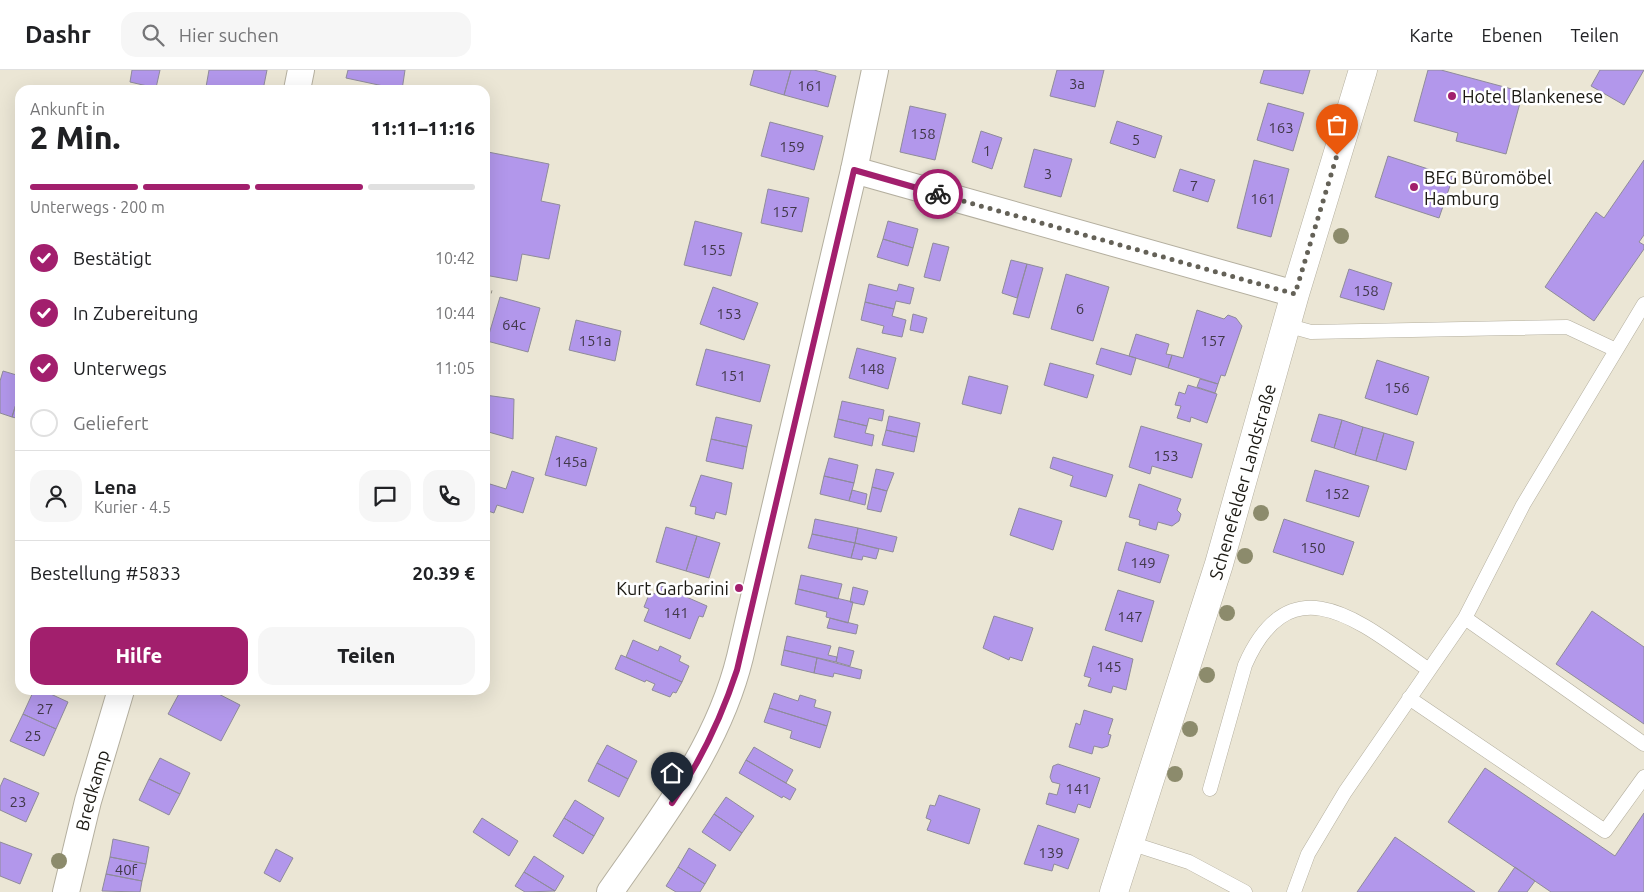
<!DOCTYPE html>
<html lang="de">
<meta charset="utf-8">
<style>
body{margin:0;font-family:Ubuntu,sans-serif;background:#f6f6f6;color:#202124;height:100vh;display:flex;flex-direction:column;font-size:19px;white-space:nowrap}
*{box-sizing:border-box;margin:0}
p{font-size:16px;color:#757577}
.icon{flex:none;width:28px;height:28px;fill:none;stroke:currentColor;stroke-width:2;stroke-linecap:round;stroke-linejoin:round}
.map{position:relative;flex:1;overflow:hidden}
.details{position:absolute;left:15px;top:15px;width:475px;height:610px;display:flex;flex-direction:column;background:#fff;border-radius:15px;box-shadow:0 5px 20px #0002}
.details>*{flex:none}
.pin{position:absolute;display:grid;place-items:center;width:42px;height:42px;color:#fff;margin:-51px -21px;border-radius:50% 50% 50% 0;rotate:-45deg;box-shadow:0 0 5px #0007}
.pin .icon{rotate:45deg}
.courier{position:absolute;display:grid;place-items:center;width:50px;height:50px;margin:-25px;border:4px solid #a21f6d;border-radius:50%;background:#fff;color:#222;box-shadow:0 1px 6px #0007}
.headline em{font-style:normal;font-weight:800}
.headline div{display:flex;flex-direction:column-reverse}
.headline{display:flex;align-items:center;justify-content:space-between;height:85px;padding:0 15px}
h1{font-size:32px;font-weight:800;line-height:38px}
.bar{display:grid;grid-template-columns:repeat(4,1fr);gap:8px 5px;align-content:center;height:60px;padding:0 15px}
.bar i{height:6px;border-radius:4px;background:#e0e0e0}
.bar .active{background:#a21f6d}
.bar p{grid-column:span 4}
.line{display:flex;align-items:center;gap:12px;padding:0 15px;border-top:1px solid #e0e0e0}
.line div{flex:1}
.round{display:grid;place-items:center;flex:none;width:52px;height:52px;border-radius:15px;background:#f6f6f6}
ol{padding:0 15px;list-style:none}
li{display:flex;align-items:center;gap:15px;height:55px}
li p{margin-inline-start:auto}
li .icon{padding:5px;border-radius:50%;background:#a21f6d;color:#fff;stroke-width:4}
li:last-child{color:#757577}
li i{width:28px;height:28px;border:2px solid #e0e0e0;border-radius:50%}
.action{display:flex;gap:10px;margin-top:auto;padding:10px 15px}
.action a{flex:1;height:58px;border-radius:15px;background:#a21f6d;color:#fff;font-size:20px;font-weight:800;line-height:58px;text-align:center}
.action a+a{background:#f6f6f6;color:#202124}
header{display:flex;align-items:center;gap:30px;box-sizing:border-box;height:70px;padding:0 25px;background:#fff;border-bottom:1px solid #e0e0e0}
header strong{font-size:24px}
nav{display:flex;gap:28px;margin-inline-start:auto;font-size:18px}
.search{width:350px;height:45px;background:#f6f6f6;display:flex;align-items:center;gap:12px;box-sizing:border-box;padding:0 18px;border-radius:15px;color:#757577;font-size:19px}
.map>svg:first-child{display:block}
.building{fill:#b297eb;stroke:#8f8b9a}
.lines{fill:none;stroke-linecap:round;stroke-linejoin:round}
.service-casing{stroke:#b4af9f;stroke-width:15}
.minor-casing{stroke:#b4af9f;stroke-width:28}
.tertiary-casing{stroke:#b4af9f;stroke-width:29}
.path{stroke:#888479;stroke-width:3;stroke-dasharray:2.5 4;stroke-linecap:butt}
.service{stroke:#fff;stroke-width:14}
.minor{stroke:#fff;stroke-width:26}
.tertiary{stroke:#fff;stroke-width:28}
.tree{fill:#8c8b6c}
.done{stroke:#646157;stroke-width:5;stroke-dasharray:0 9}
.route{stroke:#a21f6d;stroke-width:6}
.poi-dot{fill:#a21f6d;stroke:#fff;stroke-width:2}
.labels{text-anchor:middle;dominant-baseline:central;stroke-width:5;stroke-linejoin:round;paint-order:stroke}
.number-label{font-size:15px;fill:#413849}
.poi-label{font-size:18px;fill:#1b1913;stroke:#fff;text-anchor:start}
.street-label{font-size:18px;fill:#1b1913;stroke:#fff}
</style>
<header>
<strong>Dashr</strong>
<div class="search"><svg class="icon" aria-label="search" viewBox="0 0 24 24"><circle cx="10" cy="10" r="6"/><path d="M15 15l6 6"/></svg>Hier suchen</div>
<nav><a>Karte</a><a>Ebenen</a><a>Teilen</a></nav>
</header>
<div class="map">
<svg width="1644" height="822" viewBox="0 0 1644 822">
<rect width="100%" height="100%" fill="#ebe6d5"/>
<path class="building" d="M132,0h28l-4,18 -26,-6z
M209,0h58l-4,20h-41l-16,-3z
M348,0h57l-3,20 -56,-12z
M754,0h37l-7,25 -34,-10z
M791,0h23l22,6 -8,31 -44,-12z
M1057,0h47l-9,37 -45,-11z
M1264,0h46l-7,24 -43,-11z
M1428,0h13l82,22 -17,62 -50,-13 2,-8 -44,-12z
M1600,0h44l-20,35 -33,-19z
M1268,33l36,10 -11,38 -36,-11z
M910,36l36,8 -11,46 -35,-8z
M1117,51l45,15 -7,22 -45,-15z
M770,52l53,14 -9,34 -53,-14z
M981,61l21,7 -10,31 -20,-7z
M1034,79l38,10 -11,38 -37,-10z
M488,82l61,12 -8,37 19,4 -11,54 -27,-5 -5,27 -32,-6v-73l2,-10 -2,-1v-25z
M1388,86l65,21 -14,41 -64,-21z
M1254,90l35,9 -18,68 -34,-9z
M1644,90v75l-5,7 5,3v4l-50,72 -49,-34 51,-75 8,6z
M1180,99l35,11 -7,22 -35,-11z
M768,119l41,9 -7,34 -41,-9z
M695,151l47,12 -11,43 -47,-11z
M888,151l30,8 -5,19 -30,-9z
M883,169l30,9 -5,18 -31,-9z
M933,173l16,4 -9,34 -16,-4z
M1011,190l16,4 -10,34 -15,-5z
M1027,194l16,4 -14,50 -16,-4z
M1349,199l43,14 -8,27 -44,-13z
M1066,204l43,13 -16,54 -42,-12z
M869,214l28,7 2,-7 15,4 -4,16 -14,-3 -2,8 -29,-7z
M713,217l45,16 -14,37 -44,-16z
M500,227l40,11 -12,44 -41,-11z
M865,232l29,7 -2,7 14,4 -4,17 -20,-4 2,-7 -23,-6z
M1197,240l27,9 4,-4 8,3 6,8 -17,50 -4,-1 -3,9 -50,-16 4,-13 11,3z
M913,244l14,4 -4,15 -13,-3z
M576,250l45,11 -6,30 -46,-11z
M1136,264l33,10 -3,10 6,1 -4,13 -39,-12z
M857,278l39,10 -8,31 -39,-11z
M1101,278l35,10 -5,17 -35,-11z
M706,279l64,16 -10,37 -64,-17z
M1377,290l52,17 -12,38 -52,-17z
M1050,293l44,12 -7,23 -43,-13z
M3,301l17,5v15l-8,26 -12,-4v-32z
M969,306l39,10 -7,28 -39,-10z
M1200,309l18,5 -3,9 -18,-6z
M1188,315l29,9 -10,29 -16,-6 -1,5 -13,-4 4,-12 -6,-1 4,-13 6,2z
M20,321v28l-8,-2z
M485,325l29,4 -1,40 -28,-8z
M842,331l42,9 -2,11 -13,-3 -2,8 -29,-7z
M1319,344l23,6 -8,28 -23,-7z
M889,346l31,7 -3,14 -31,-7z
M716,347l36,8 -5,22 -36,-8z
M838,349l29,7 -2,7 9,2 -2,11 -38,-9z
M1342,350l21,7 -8,28 -21,-7z
M1141,356l61,18 -10,34 -40,-12 -2,8 -21,-7z
M1363,357l21,6 -8,28 -21,-6z
M886,360l31,7 -3,15 -32,-7z
M1384,363l30,9 -8,28 -30,-9z
M556,366l41,12 -11,38 -41,-11z
M711,369l36,8 -4,22 -37,-8z
M1053,387l60,18 -7,22 -36,-11 3,-10 -23,-8z
M829,388l29,7 -4,18 -30,-7z
M876,399l18,4 -7,18 -15,-4z
M1315,400l54,16 -10,31 -53,-16z
M512,401l22,7 -11,35 -26,-8 -3,8 -9,-3v-12l5,-14 16,5z
M701,405l31,8 -6,32 -10,-3 -2,7 -19,-5 1,-7 -6,-1z
M824,406l30,7 -5,18 -29,-7z
M1139,414l42,15 -4,11 4,4 -2,7 -7,5 -14,-4 -2,8 -17,-5 1,-5 -11,-3z
M872,417l15,4 -6,21 -14,-3z
M852,420l15,4 -2,11 -16,-4z
M1019,438l43,13 -9,29 -43,-15z
M815,449l43,9 -3,15 -43,-9z
M1284,449l70,23 -11,33 -70,-23z
M666,457l31,9 -11,35 -30,-9z
M858,458l39,9 -4,15 -38,-9z
M812,464l43,9 -4,15 -43,-10z
M697,466l23,7 -11,35 -23,-7z
M1126,472l43,13 -9,28 -42,-13z
M855,473l24,6 -3,10 -13,-3 -1,4 -11,-2z
M801,505l41,9 -4,15 -40,-10z
M659,515l48,21 -4,11 -4,-1 -9,23 -46,-18 5,-12 -5,-2 6,-15 5,2z
M853,517l15,4 -4,14 -14,-3z
M798,519l55,13 -5,21 -22,-6 1,-5 -32,-8z
M1118,520l36,11 -12,41 -37,-12z
M1592,541l52,36v77l-88,-60z
M994,546l39,12 -11,33 -12,-4 -1,3 -26,-12z
M830,548l28,7 -2,9 -29,-6z
M787,566l44,10 -3,9 9,2 -1,5 -52,-12z
M633,570l25,11 2,-5 21,10 -2,5 10,5 -7,16 -56,-25z
M1093,576l40,13 -7,31 -13,-4 -2,7 -23,-7 3,-8 -7,-2z
M839,577l15,4 -4,15 -14,-4z
M784,580l33,8 -3,15 -33,-8z
M621,585l61,27 -6,11 -3,-1 -3,5 -18,-7 3,-6 -9,-4 -1,2 -30,-13z
M817,588l45,12 -2,9 -26,-6 -1,4 -19,-4z
M34,620h8l26,12 -12,27 -33,-15z
M181,620h30l29,15 -19,36 -53,-27z
M774,623l24,8 2,-6 16,5 -2,7 17,5 -4,14 -58,-18z
M769,638l58,18 -7,22 -30,-10 2,-7 -28,-9z
M1084,640l29,9 -5,15 3,1 -3,11 -6,2 -8,-2 -2,8 -23,-7 7,-24 4,2z
M23,644l33,15 -12,27 -34,-15z
M607,675l30,16 -9,18 -31,-16z
M754,677l39,23 -7,13 -40,-23z
M160,688l30,15 -10,21 -31,-15z
M746,690l50,29 -6,11 -7,-4 -1,2 -43,-25z
M597,693l31,16 -9,18 -31,-16z
M1058,694l42,14 -10,30 -12,-4 -3,9 -29,-9 3,-11 8,2 3,-11 -8,-2 -2,-5 3,-11z
M1485,698l130,88 29,-43v79h-93l-103,-70z
M4,708l35,15 -13,29 -26,-12v-23z
M149,709l31,15 -11,21 -30,-15z
M939,725l41,14 -11,35 -42,-14 4,-10 -5,-2 4,-13 5,1z
M726,727l28,19 -12,17 -28,-19z
M575,730l29,18 -10,18 -30,-18z
M714,744l28,19 -12,18 -28,-19z
M482,748l36,23 -9,15 -36,-24z
M564,748l30,18 -11,18 -30,-18z
M1038,755l41,14 -11,30 -14,-5 -2,7 -28,-7z
M1395,767l80,55h-118z
M113,769l36,8 -3,17 -36,-7z
M0,772l32,12 -12,30 -20,-8z
M689,778l27,17 -11,19 -27,-17z
M276,779l17,9 -13,24 -16,-9z
M534,786l30,20 -9,15 -31,-19z
M110,787l36,7 -4,17 -36,-7z
M678,797l27,17 -5,8h-24l-10,-6z
M1515,797l20,14 -8,11h-29z
M524,802l31,19 -30,1 -10,-6z
M106,804l36,7 -2,11 -38,-1z"/>
<g class="lines">
<defs>
<path id="service" d="M1286,255l25,7 256,-5 49,23
M1465,548l179,126
M1409,628l196,133 39,-54
M1210,719l35,-124c47,-107 120,-39 184,5
M1130,773l59,19 56,30
M1294,822l14,-38 37,-62 120,-174 58,-113 121,-201"/>
<g id="minor">
<path d="M297,20l4,-20"/>
<path d="M854,100l441,124"/>
<path id="s1" d="M66,822l22,-91 33,-111"/>
<path d="M610,822c52,-75 108,-145 130,-235l114,-487 21,-100"/>
</g>
<g id="tertiary">
<path id="s2" d="M1114,822l105,-328 76,-270 68,-224"/>
</g>
</defs>
<use href="#service" class="service-casing"/>
<use href="#minor" class="minor-casing"/>
<use href="#tertiary" class="tertiary-casing"/>
<path class="path" d="M485,220l7,2"/>
<use href="#service" class="service"/>
<use href="#minor" class="minor"/>
<use href="#tertiary" class="tertiary"/>
</g>
<g class="tree">
<circle cx="1341" cy="166" r="8"/>
<circle cx="1261" cy="443" r="8"/>
<circle cx="1245" cy="486" r="8"/>
<circle cx="1227" cy="543" r="8"/>
<circle cx="1207" cy="605" r="8"/>
<circle cx="1190" cy="659" r="8"/>
<circle cx="1175" cy="704" r="8"/>
<circle cx="59" cy="791" r="8"/>
</g>
<g class="lines">
<path class="done" d="M938,124l357,100 42,-139"/>
<path class="route" d="M672,733c29,-42 49,-84 65,-133l117,-500 84,24"/>
</g>
<g class="poi-dot">
<circle cx="1452" cy="26" r="5"/>
<circle cx="1414" cy="117" r="5"/>
<circle cx="739" cy="518" r="5"/>
</g>
<g class="labels">
<g class="number-label">
<text x="1077" y="13">3a</text>
<text x="810" y="15">161</text>
<text x="1281" y="57">163</text>
<text x="923" y="63">158</text>
<text x="1136" y="69">5</text>
<text x="792" y="76">159</text>
<text x="987" y="80">1</text>
<text x="1048" y="103">3</text>
<text x="1194" y="115">7</text>
<text x="1263" y="128">161</text>
<text x="785" y="141">157</text>
<text x="713" y="179">155</text>
<text x="1366" y="220">158</text>
<text x="1080" y="238">6</text>
<text x="729" y="243">153</text>
<text x="514" y="254">64c</text>
<text x="595" y="270">151a</text>
<text x="1213" y="270">157</text>
<text x="872" y="298">148</text>
<text x="733" y="305">151</text>
<text x="1397" y="317">156</text>
<text x="1166" y="385">153</text>
<text x="571" y="391">145a</text>
<text x="1337" y="423">152</text>
<text x="1313" y="477">150</text>
<text x="1143" y="492">149</text>
<text x="676" y="542">141</text>
<text x="1130" y="546">147</text>
<text x="1109" y="596">145</text>
<text x="45" y="638">27</text>
<text x="33" y="665">25</text>
<text x="1078" y="718">141</text>
<text x="18" y="731">23</text>
<text x="1051" y="782">139</text>
<text x="126" y="799">40f</text>
</g>
<g class="poi-label">
<text x="1462" y="26">Hotel Blankenese</text>
<text x="1424" y="107">BEG Büromöbel<tspan x="1424" dy="21">Hamburg</tspan></text>
<text x="729" y="518" text-anchor="end">Kurt Garbarini</text>
</g>
<g class="street-label">
<text stroke="none"><textPath href="#s2" startOffset="430">Schenefelder Landstraße</textPath></text>
<text stroke="none"><textPath href="#s1" startOffset="105">Bredkamp</textPath></text>
</g>
</g>
</svg>
<div class="pin" style="left:1337px;top:85px;background:#ea580c"><svg class="icon" aria-label="bag" viewBox="0 0 24 24"><path d="M5 8h14l-1 12H6zM9 8a3 3 0 0 1 6 0"/></svg></div>
<div class="pin" style="left:672px;top:733px;background:#1f2937"><svg class="icon" aria-label="home" viewBox="0 0 24 24"><path d="M3 11l9-7 9 7M6 9v11h12V9"/></svg></div>
<div class="courier" style="left:938px;top:124px"><svg class="icon" aria-label="bike" viewBox="0 0 24 24"><circle cx="6" cy="16" r="4"/><circle cx="18" cy="16" r="4"/><path d="M6 16l4-8h5l3 8M10 8l3 8H6M13 5h3"/></svg></div>
<section class="details">
<div class="headline"><div><h1>2 Min.</h1><p>Ankunft in</p></div><em>11:11–11:16</em></div>
<div class="bar"><i class="active"></i><i class="active"></i><i class="active"></i><i></i><p>Unterwegs · 200 m</p></div>
<ol>
<li><svg class="icon" aria-label="check" viewBox="0 0 24 24"><path d="M5 12l5 5 9-10"/></svg>Bestätigt<p>10:42</p></li>
<li><svg class="icon" aria-label="check" viewBox="0 0 24 24"><path d="M5 12l5 5 9-10"/></svg>In Zubereitung<p>10:44</p></li>
<li><svg class="icon" aria-label="check" viewBox="0 0 24 24"><path d="M5 12l5 5 9-10"/></svg>Unterwegs<p>11:05</p></li>
<li><i></i>Geliefert</li>
</ol>
<div class="line" style="height:90px"><a class="round"><svg class="icon" aria-label="person" viewBox="0 0 24 24"><circle cx="12" cy="8" r="4"/><path d="M4 21q1-7 8-7t8 7"/></svg></a><div><b>Lena</b><p>Kurier · 4.5</p></div><a class="round"><svg class="icon" aria-label="chat" viewBox="0 0 24 24"><path d="M4 5h16v11H9l-5 4z"/></svg></a><a class="round"><svg class="icon" aria-label="phone" viewBox="0 0 24 24"><path d="M5 4h4l2 5-3 2q2 4 5 5l2-3 5 2v4C11 20 4 13 5 4z"/></svg></a></div>
<div class="line" style="height:65px"><div>Bestellung #5833</div><b>20.39 €</b></div>
<div class="action"><a>Hilfe</a><a>Teilen</a></div>
</section>
</div>
